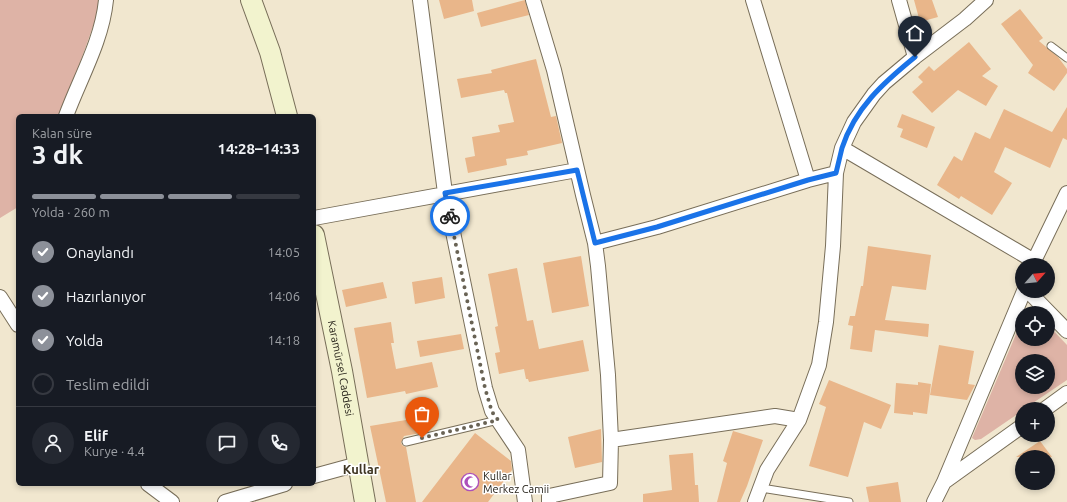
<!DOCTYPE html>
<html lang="tr">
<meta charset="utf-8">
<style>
body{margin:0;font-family:Ubuntu,sans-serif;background:#242831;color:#f1f3f6;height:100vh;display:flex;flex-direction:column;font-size:15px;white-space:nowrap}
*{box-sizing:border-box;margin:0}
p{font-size:13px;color:#9ea1a6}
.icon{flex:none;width:22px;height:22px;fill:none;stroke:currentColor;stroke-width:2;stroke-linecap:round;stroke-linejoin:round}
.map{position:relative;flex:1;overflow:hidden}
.details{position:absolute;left:16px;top:114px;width:300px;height:372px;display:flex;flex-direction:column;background:#171b24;border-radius:6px;box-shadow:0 2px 6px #0003}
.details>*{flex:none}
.needle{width:26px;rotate:63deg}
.fabs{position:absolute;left:1015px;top:258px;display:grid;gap:8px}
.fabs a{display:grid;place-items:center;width:40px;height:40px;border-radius:50%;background:#171b24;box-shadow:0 2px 6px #0003;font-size:20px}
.pin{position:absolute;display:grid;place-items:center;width:34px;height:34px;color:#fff;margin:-41px -17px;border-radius:50% 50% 50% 0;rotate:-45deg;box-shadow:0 0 4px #0007}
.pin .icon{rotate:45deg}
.courier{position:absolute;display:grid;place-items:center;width:40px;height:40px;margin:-20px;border:3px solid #1a73e8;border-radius:50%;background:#fff;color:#222;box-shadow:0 1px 5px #0007}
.summary em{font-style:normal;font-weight:700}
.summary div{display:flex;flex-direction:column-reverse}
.summary{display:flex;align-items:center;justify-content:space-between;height:68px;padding:0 16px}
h1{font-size:26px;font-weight:700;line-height:30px}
.bar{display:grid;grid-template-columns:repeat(4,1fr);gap:6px 4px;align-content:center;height:48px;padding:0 16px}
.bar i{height:5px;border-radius:3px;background:#363941}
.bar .selected{background:#8c9099}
.bar p{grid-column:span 4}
.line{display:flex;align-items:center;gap:10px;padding:0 16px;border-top:1px solid #363941}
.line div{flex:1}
.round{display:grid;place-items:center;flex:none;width:42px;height:42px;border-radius:21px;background:#242831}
ol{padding:0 16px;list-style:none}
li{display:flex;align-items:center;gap:12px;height:44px}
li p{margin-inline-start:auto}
li .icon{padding:4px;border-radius:50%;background:#8c9099;color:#fff;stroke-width:4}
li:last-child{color:#9ea1a6}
li i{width:22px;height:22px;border:2px solid #363941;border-radius:50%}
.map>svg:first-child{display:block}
.green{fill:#deb3a6;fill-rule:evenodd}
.building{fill:#e9b68a}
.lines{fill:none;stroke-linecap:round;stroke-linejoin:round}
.service-casing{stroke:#786e59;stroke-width:9}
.minor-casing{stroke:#786e59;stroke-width:16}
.secondary-casing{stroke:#786e59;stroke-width:22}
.service{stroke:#fff;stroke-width:7}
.minor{stroke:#fff;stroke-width:14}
.secondary{stroke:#f2f3ce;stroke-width:20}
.done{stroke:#696355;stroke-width:4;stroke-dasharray:0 7.2}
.route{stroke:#1a73e8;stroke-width:5}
.labels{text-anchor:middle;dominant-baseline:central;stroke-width:3;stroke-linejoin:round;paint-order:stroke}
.street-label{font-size:11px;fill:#201c14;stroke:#fff}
.poi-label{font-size:11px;fill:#201c14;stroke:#fff;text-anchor:start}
.quarter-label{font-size:13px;font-weight:bold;fill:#3e3522;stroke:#fff}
</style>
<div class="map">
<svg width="1067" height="502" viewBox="0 0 1067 502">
<rect width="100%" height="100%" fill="#f1e7cf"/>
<path class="green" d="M0,0h100l-4,18 -35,98h-43v91l-18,11z
M1022,320v19h26v-14l19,20v35l-43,29h-2v2l-41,28 -6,1 -3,-2zM1022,361h26v26h-26z"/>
<path class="building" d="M439,0h33l2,11 -30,8z
M525,0l4,15 -48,12 -4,-14z
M914,0h18l6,17 -18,5z
M1020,9l23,29 -4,3 19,16 9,12v4l-13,18 -26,-18 5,-8 -32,-41z
M969,42l22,27 -9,7 16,10 -12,20 -28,-16 -26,23 -20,-21 11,-10 -5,-5 11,-11 5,5z
M536,59l15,58 5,-1 6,27 -35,8 1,4 -22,4 1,6 -39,8 -3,-15 10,-2 -3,-19 28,-5 -2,-7 16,-3 -7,-29h-2l-1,-3 -43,8 -4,-19 35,-6 -1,-3z
M1067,107v33l-4,-2 -13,30 -45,-21 -11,25 18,11 -20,32 -31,-19 -2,3 -22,-14 17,-29 8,5 13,-29 15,7 14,-30 48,23z
M902,114l33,13 -8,21 -27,-11 3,-8 -6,-2z
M868,246l63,9 -5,35 -34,-4 -7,34 44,4 -1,13 -53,-7 -3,22 -22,-3 3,-23 -5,-1 2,-9h5l6,-30h2z
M581,256l8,50 -37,7 -9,-50z
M517,268l10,53 6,-1 6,29 44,-9 6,31 -60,11 -1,-3h-2l-2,-10 -25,5 -4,-21 5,-1 -5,-25 3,-1 -10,-52z
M442,277l3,21 -30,6 -3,-22z
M383,282l4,16 -41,9 -4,-17z
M391,322l3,21h-3l5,26 36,-7 6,25 -32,7 -1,-3 -38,7 -13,-70z
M461,334l3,15 -44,8 -3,-16z
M939,345l35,6 -6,33 7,1 -8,15 -37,-5z
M829,380l62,25 -10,24 -17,-7 -16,55 -39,-11 17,-59 -7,-3z
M918,382l13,2 -4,30 -14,-2v3l-19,-2 2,-30 22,2z
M418,418l3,15 -17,3 -3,7 2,3 3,1 10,55h-30l-16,-76z
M601,429l1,33 -27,6 -7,-31z
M733,431l30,9 -16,46 -7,16h-23l10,-39 -4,-2z
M475,433l36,28 1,9 -24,32h-66z
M1040,441l12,16h-36z
M693,453l2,32h3l1,17h-56v-8l29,-4 -3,-35z
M898,482l3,20h-32l-3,-15z"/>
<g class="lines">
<defs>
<path id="service" d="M1051,46l16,12
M406,442l92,-22
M761,488l88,14"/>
<path id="minor" d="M420,0l25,193 40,195 7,23 26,39 7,52
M533,0l21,70 29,125 12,48 3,23 10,109 3,65 -1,43 -61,13v6
M753,0l55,180
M899,0l16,57
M66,116c14,-38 36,-75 40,-116
M842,148l192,113 33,-68
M314,218l263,-48
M595,243l62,-16 151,-47 28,-7
M1028,291l39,40
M0,297l18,28
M1045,409l22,-16
M611,440l164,-24 24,4
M314,476l44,-12
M944,482l80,-191
M148,484l24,18
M225,502l60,-18
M755,502l12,-32 32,-50 20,-55 7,-43 7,-76 3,-73 6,-25 12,-26 20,-28 10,-11 31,-26 50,-38 21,-19
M934,502l10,-20 78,-56"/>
<g id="secondary">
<path d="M251,0l19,52 17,64"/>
<path id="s1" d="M314,235l28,136 23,131"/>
</g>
</defs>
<use href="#service" class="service-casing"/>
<use href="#minor" class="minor-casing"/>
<use href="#secondary" class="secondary-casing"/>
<use href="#service" class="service"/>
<use href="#minor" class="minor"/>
<use href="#secondary" class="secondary"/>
</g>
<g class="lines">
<path class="done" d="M422,438l76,-18 -6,-8 -7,-24 -35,-172"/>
<path class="route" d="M450,216l-5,-23 132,-23 18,73 62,-16 151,-47 28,-7c2,-8 4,-17 6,-25 13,-40 41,-65 73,-91"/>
</g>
<defs>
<symbol id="mosque-ring" viewBox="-11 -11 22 22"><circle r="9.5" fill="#fff" stroke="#ad50ba" stroke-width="1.5"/><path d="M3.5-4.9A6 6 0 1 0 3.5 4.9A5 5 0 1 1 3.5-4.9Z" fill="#ad50ba"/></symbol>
</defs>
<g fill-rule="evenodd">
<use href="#mosque-ring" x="460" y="472" width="20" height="20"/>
</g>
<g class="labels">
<g class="street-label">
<text stroke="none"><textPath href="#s1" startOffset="136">Karamürsel Caddesi</textPath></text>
</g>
<g class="poi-label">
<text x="483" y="476">Kullar<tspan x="483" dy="13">Merkez Camii</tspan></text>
</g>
<g class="quarter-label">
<text x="361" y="469">Kullar</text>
</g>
</g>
</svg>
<div class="fabs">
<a><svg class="needle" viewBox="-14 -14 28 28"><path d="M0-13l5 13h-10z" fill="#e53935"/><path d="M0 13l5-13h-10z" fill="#9ea1a6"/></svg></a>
<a><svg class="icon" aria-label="locate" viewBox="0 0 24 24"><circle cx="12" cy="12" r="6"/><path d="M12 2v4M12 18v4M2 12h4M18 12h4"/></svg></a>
<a><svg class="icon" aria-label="layers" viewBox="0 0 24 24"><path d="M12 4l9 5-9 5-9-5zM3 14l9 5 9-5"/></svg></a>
<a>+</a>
<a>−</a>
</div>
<div class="pin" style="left:422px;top:438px;background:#ea580c"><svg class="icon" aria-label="bag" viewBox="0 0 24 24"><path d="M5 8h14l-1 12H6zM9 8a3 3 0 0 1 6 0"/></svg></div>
<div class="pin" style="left:915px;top:57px;background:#1f2937"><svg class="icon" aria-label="home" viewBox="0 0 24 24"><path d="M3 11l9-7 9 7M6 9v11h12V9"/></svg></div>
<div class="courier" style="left:450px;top:216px"><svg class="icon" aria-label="bike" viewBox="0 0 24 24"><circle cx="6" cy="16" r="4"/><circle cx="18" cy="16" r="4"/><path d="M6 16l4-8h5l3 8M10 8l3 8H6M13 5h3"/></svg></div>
<section class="details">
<div class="summary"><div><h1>3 dk</h1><p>Kalan süre</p></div><em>14:28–14:33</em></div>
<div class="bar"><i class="selected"></i><i class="selected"></i><i class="selected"></i><i></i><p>Yolda · 260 m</p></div>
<ol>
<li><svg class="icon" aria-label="check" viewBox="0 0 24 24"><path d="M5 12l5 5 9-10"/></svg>Onaylandı<p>14:05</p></li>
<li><svg class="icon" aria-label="check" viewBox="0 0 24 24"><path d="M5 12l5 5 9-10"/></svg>Hazırlanıyor<p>14:06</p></li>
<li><svg class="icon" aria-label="check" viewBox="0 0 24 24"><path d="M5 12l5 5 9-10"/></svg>Yolda<p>14:18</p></li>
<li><i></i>Teslim edildi</li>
</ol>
<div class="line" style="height:72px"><a class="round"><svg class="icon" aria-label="person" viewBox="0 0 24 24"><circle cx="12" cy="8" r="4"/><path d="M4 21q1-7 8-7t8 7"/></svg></a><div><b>Elif</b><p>Kurye · 4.4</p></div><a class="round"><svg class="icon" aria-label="chat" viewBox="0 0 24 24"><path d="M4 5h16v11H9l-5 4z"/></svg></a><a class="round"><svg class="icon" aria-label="phone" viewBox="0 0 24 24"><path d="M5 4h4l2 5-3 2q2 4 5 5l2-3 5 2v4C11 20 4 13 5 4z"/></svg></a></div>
</section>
</div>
